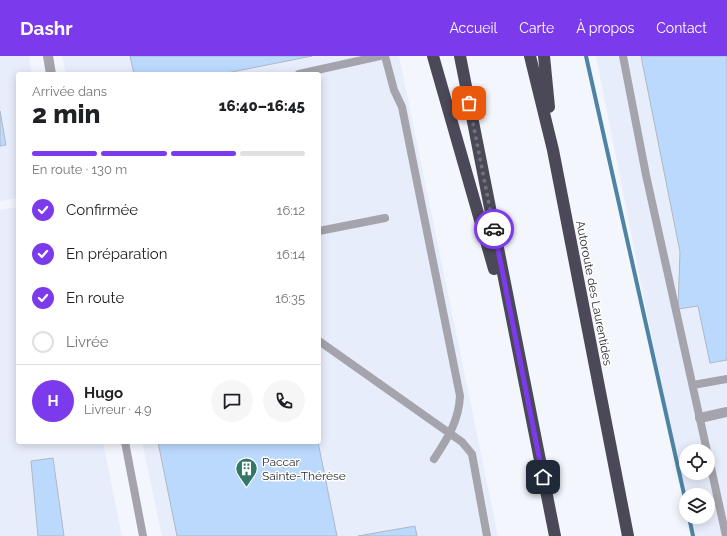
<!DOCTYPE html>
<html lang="fr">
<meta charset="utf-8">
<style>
body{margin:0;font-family:Raleway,sans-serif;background:#f6f6f6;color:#202124;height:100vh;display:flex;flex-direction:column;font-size:15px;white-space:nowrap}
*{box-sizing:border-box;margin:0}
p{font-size:13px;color:#757577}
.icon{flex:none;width:22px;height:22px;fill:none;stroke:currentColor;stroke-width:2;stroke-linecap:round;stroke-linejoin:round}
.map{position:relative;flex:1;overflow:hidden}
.side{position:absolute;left:16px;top:16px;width:305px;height:372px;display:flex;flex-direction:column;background:#fff;border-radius:4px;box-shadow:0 2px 10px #0003}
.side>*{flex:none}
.tools{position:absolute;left:679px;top:388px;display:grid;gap:8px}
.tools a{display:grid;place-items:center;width:36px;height:36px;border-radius:50%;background:#fff;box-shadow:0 2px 10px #0003;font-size:20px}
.pin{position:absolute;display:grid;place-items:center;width:34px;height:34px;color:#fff;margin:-17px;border-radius:8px;box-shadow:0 2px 6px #0006}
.courier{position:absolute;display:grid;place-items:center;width:40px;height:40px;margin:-20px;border:3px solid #7c3aed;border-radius:50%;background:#fff;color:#222;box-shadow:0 1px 5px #0007}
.headline em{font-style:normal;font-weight:800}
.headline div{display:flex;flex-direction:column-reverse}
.headline{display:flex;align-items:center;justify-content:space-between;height:68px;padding:0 16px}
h1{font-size:26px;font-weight:800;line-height:30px}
.bar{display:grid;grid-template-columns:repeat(4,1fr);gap:6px 4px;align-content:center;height:48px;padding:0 16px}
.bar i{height:5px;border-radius:3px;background:#e0e0e0}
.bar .active{background:#7c3aed}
.bar p{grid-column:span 4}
.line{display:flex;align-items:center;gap:10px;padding:0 16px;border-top:1px solid #e0e0e0}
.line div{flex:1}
.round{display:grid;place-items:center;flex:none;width:42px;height:42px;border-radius:21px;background:#f6f6f6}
ol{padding:0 16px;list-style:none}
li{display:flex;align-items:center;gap:12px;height:44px}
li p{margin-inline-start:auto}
li .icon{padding:4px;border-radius:50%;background:#7c3aed;color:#fff;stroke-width:4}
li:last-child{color:#757577}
li i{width:22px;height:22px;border:2px solid #e0e0e0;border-radius:50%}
header{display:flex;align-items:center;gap:24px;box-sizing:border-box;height:56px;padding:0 20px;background:#7c3aed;color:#fff}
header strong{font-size:19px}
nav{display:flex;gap:22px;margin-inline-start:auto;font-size:14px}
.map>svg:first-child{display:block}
.built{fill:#e8edfc;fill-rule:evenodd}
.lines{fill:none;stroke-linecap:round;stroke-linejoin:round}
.stream{stroke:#4d84a3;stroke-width:4}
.building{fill:#bbd9fd;stroke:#adb8c6}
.service{stroke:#a5a4ac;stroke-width:8}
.minor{stroke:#a5a4ac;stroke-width:10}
.motorway{stroke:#4b4958;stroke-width:12}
.done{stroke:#71737a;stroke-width:4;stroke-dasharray:0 7.2}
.route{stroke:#7c3aed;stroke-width:5}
.labels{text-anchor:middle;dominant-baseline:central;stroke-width:3;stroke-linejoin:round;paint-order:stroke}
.street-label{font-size:12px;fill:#2b2d33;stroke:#fff}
.poi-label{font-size:12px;fill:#2b2d33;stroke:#fff;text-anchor:start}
</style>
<header>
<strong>Dashr</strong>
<nav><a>Accueil</a><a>Carte</a><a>À propos</a><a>Contact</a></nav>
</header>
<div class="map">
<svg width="727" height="480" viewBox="0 0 727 480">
<rect width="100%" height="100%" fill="#f4f6fd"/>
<path class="built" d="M0,0h29l3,18h-14v124l-18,3z
M62,0h337l99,480h-336l-20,-94h177v-368h-253z
M596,0h131v480h-36l-4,-19h21v-22h-22v16zM686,395h22v22h-22z
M18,151v235h85l19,94h-122v-326z"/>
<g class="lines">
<path class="stream" d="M586,0l100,447
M689,461l4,19"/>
</g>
<path class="building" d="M130,0h182l-90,18h-88z
M641,0h86v304l-17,3 -12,-57 -20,3 2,-57z
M0,55l6,34 -6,1z
M158,386h160l19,94h-160z
M53,402l11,78h-26l-7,-75z
M415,470l2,10h-59z"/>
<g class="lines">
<path class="service" d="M385,0l9,34 8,17 58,289c-1,24 -12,42 -26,63
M623,0l23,119 61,276
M299,18l81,-18
M319,175l66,-13
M319,285l143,101 10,12 15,82
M693,329l34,-6
M125,386l18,94
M708,398l18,82"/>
<path class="minor" d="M48,0l3,18
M700,362l27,-6"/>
<path class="motorway" d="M433,0l61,213
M460,0l95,480
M530,0l23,94 75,386
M544,0l5,51"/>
</g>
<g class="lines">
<path class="done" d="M469,47l25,126"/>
<path class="route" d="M494,173l49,248"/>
</g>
<defs>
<symbol id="building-pin" viewBox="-11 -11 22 30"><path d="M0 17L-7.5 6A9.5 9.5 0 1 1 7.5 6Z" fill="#347768" stroke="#fff"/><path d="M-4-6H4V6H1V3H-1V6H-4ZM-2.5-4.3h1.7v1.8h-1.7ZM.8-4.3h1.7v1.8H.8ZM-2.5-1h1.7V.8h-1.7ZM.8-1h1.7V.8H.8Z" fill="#fff"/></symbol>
</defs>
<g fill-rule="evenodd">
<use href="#building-pin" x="234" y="400" width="25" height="34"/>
</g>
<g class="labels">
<g class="street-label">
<text transform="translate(594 237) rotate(79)">Autoroute des Laurentides</text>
</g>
<g class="poi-label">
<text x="262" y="406">Paccar<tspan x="262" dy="14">Sainte-Thérèse</tspan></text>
</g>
</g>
</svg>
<div class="tools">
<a><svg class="icon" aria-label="locate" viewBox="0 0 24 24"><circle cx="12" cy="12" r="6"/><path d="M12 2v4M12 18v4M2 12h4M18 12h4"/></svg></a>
<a><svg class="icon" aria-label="layers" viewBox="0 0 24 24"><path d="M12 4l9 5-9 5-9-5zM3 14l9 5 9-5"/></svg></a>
</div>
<div class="pin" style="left:469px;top:47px;background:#ea580c"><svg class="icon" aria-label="bag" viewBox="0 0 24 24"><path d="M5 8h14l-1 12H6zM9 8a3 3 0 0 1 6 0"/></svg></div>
<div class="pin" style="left:543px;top:421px;background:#1f2937"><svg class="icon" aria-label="home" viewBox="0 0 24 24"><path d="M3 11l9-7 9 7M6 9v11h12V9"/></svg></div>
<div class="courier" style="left:494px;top:173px"><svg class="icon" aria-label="car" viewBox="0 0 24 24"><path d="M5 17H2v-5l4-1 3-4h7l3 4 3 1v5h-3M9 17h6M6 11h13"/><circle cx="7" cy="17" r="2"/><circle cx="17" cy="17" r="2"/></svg></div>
<section class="side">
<div class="headline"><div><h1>2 min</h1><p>Arrivée dans</p></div><em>16:40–16:45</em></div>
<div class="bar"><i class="active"></i><i class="active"></i><i class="active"></i><i></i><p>En route · 130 m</p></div>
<ol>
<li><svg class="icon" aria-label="check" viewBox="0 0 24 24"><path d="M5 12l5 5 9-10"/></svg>Confirmée<p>16:12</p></li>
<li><svg class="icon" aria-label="check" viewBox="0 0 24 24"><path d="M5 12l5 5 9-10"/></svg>En préparation<p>16:14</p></li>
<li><svg class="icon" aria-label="check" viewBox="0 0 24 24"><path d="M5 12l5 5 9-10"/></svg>En route<p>16:35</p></li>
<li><i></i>Livrée</li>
</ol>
<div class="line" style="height:72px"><b class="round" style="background:#7c3aed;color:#fff">H</b><div><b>Hugo</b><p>Livreur · 4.9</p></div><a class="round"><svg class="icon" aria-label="chat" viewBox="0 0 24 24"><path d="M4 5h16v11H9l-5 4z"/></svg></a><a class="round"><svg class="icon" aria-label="phone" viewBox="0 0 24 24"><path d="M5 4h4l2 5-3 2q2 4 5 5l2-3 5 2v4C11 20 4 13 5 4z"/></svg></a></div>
</section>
</div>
